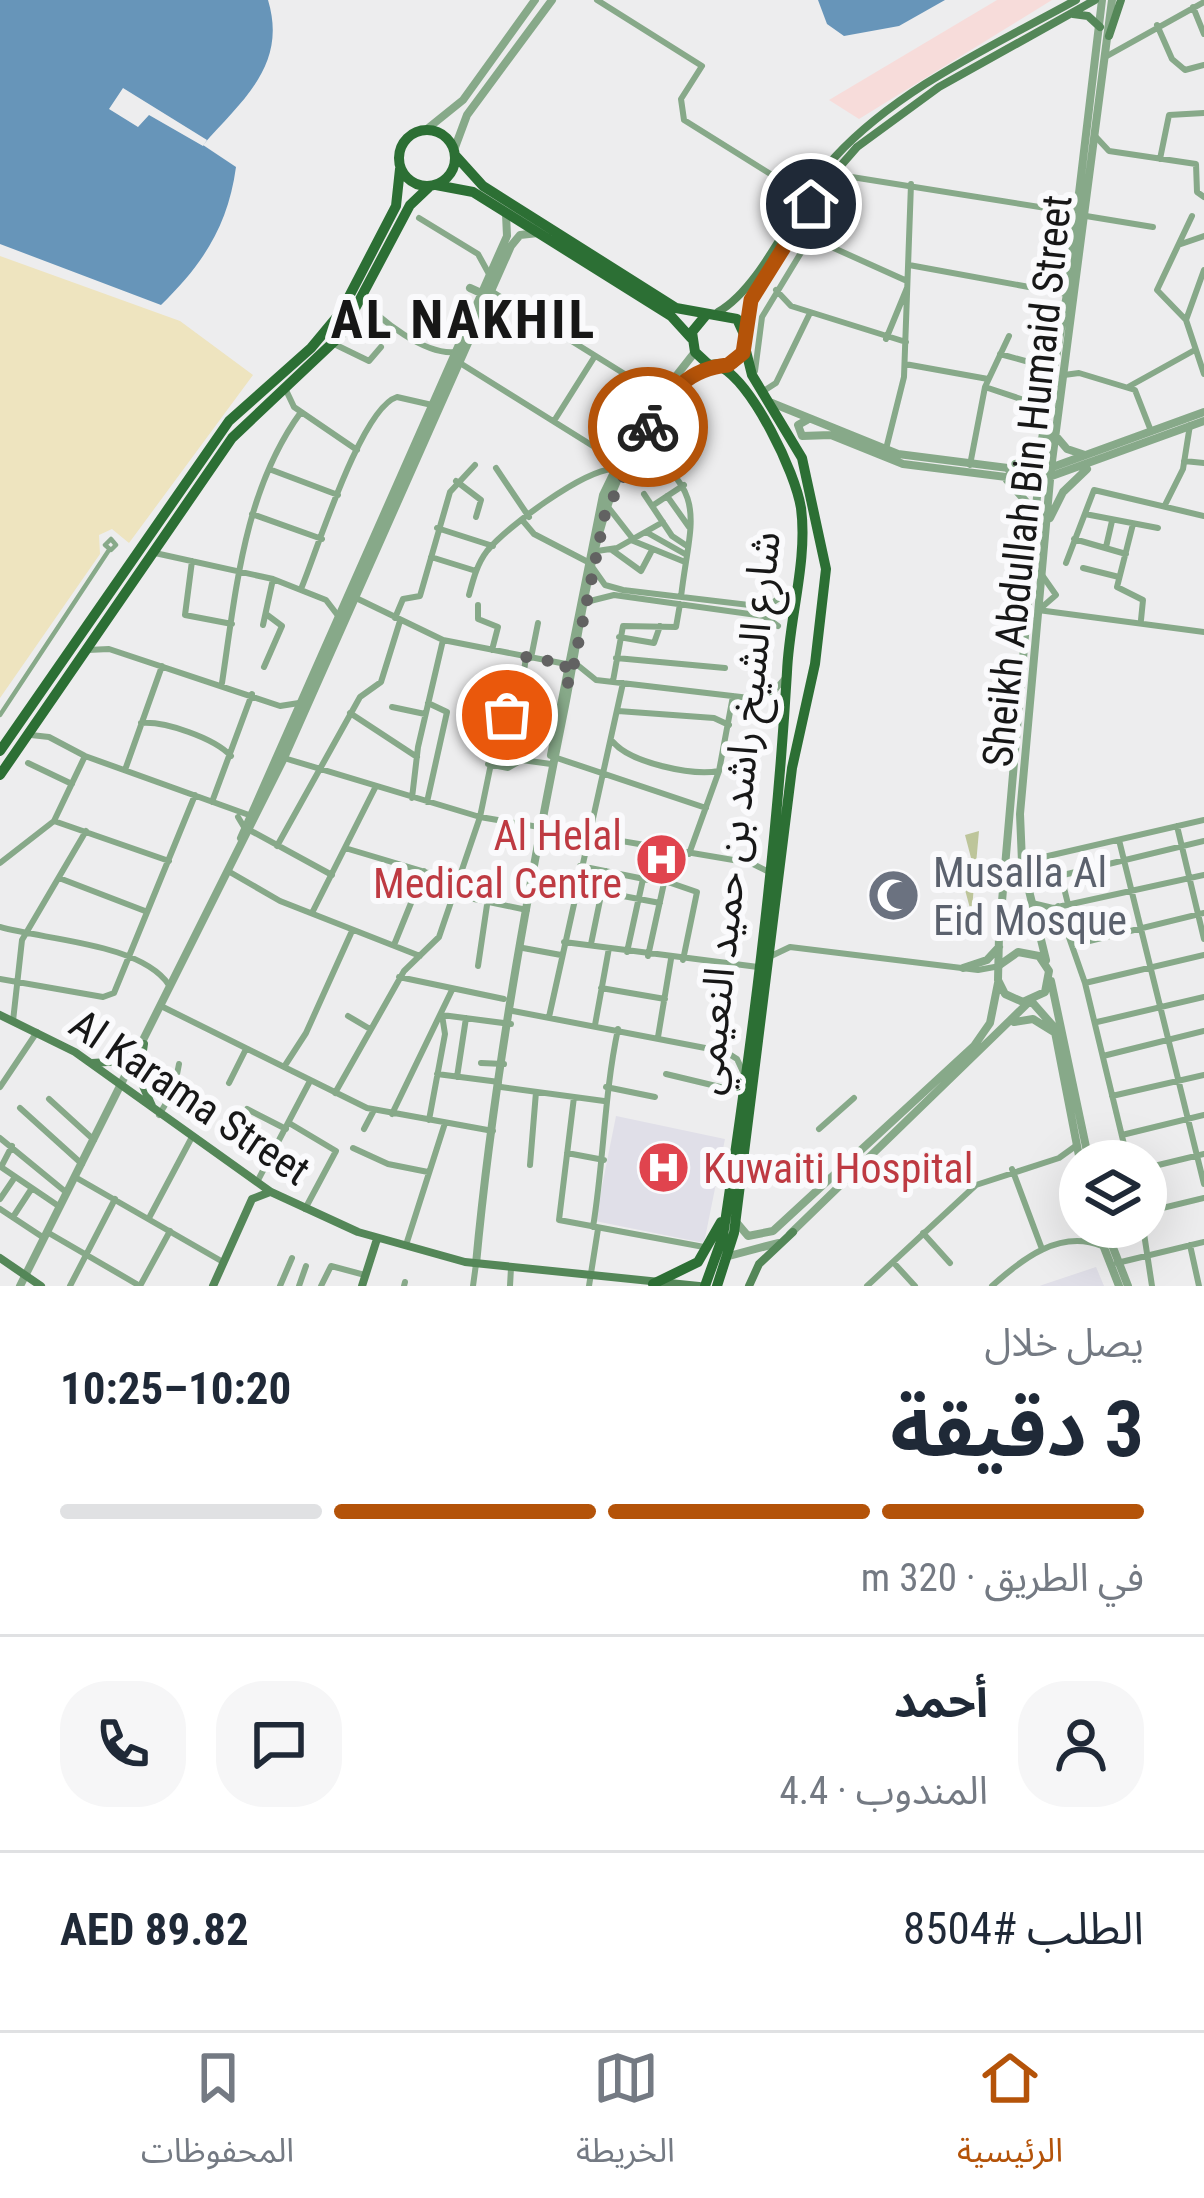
<!DOCTYPE html>
<html lang="ar">
<meta charset="utf-8">
<style>
body{margin:0;font-family:"Roboto Condensed","Noto Sans Arabic",sans-serif;background:#f6f6f7;color:#1f2937;direction:rtl;height:100vh;display:flex;flex-direction:column;font-size:45px;white-space:nowrap}
*{box-sizing:border-box;margin:0}
p{font-size:39px;color:#747a83}
.icon{flex:none;width:66px;height:66px;fill:none;stroke:currentColor;stroke-width:2;stroke-linecap:round;stroke-linejoin:round}
.map{position:relative;height:1286px;overflow:hidden;direction:ltr}
.side{display:flex;flex-direction:column;background:#fff;flex:1}
.side>*{flex:none}
.fabs{position:absolute;left:1059px;top:1140px;display:grid;gap:24px}
.fabs a{display:grid;place-items:center;width:108px;height:108px;border-radius:50%;background:#fff;box-shadow:0 12px 48px #0002;font-size:60px}
.pin{position:absolute;display:grid;place-items:center;width:102px;height:102px;color:#fff;margin:-51px;border:6px solid #fff;border-radius:50%;box-shadow:0 3px 12px #0007}
.courier{position:absolute;display:grid;place-items:center;width:120px;height:120px;margin:-60px;border:9px solid #b45309;border-radius:50%;background:#fff;color:#222;box-shadow:0 3px 15px #0007}
.summary em{font-style:normal;font-weight:700}
.summary div{display:flex;flex-direction:column-reverse}
.summary{display:flex;align-items:center;justify-content:space-between;height:204px;padding:0 60px}
h1{font-size:78px;font-weight:700;line-height:90px}
.bar{display:grid;grid-template-columns:repeat(4,1fr);gap:18px 12px;align-content:center;height:144px;padding:0 60px}
.bar i{height:15px;border-radius:9px;background:#e0e1e3}
.bar .current{background:#b45309}
.bar p{grid-column:span 4}
.line{display:flex;align-items:center;gap:30px;padding:0 60px;border-top:3px solid #e0e1e3}
.line div{flex:1}
.round{display:grid;place-items:center;flex:none;width:126px;height:126px;border-radius:48px;background:#f6f6f7}
.tabs{display:flex;justify-content:space-around;align-items:center;height:168px;border-top:3px solid #e0e1e3;background:#fff;font-size:33px;color:#747a83}
.tabs a{display:grid;justify-items:center;gap:6px}
.tabs .current{color:#b45309}
.map>svg:first-child{display:block}
.industrial{fill:#f7dcda}
.built{fill:#e0dfe8}
.green{fill:#bdc59a}
.sand{fill:#eee4bf}
.water{fill:#6795b9}
.pier{fill:#ededee}
.lines{fill:none;stroke-linecap:round;stroke-linejoin:round}
.pedestrian{stroke:#87a989;stroke-width:4.5}
.minor{stroke:#87a989;stroke-width:6}
.tertiary{stroke:#87a989;stroke-width:8}
.secondary{stroke:#548758;stroke-width:8}
.primary{stroke:#2c6f34;stroke-width:10}
.done{stroke:#626262;stroke-width:12;stroke-dasharray:0 21.6}
.route{stroke:#b45309;stroke-width:15}
.labels{text-anchor:middle;dominant-baseline:central;stroke-width:12;stroke-linejoin:round;paint-order:stroke}
.street-label{font-size:42px;fill:#171717;stroke:#fafafc}
.health-label{font-size:42px;fill:#be3a42;stroke:#fafafc;text-anchor:end}
.worship-label{font-size:42px;fill:#5b616d;stroke:#fafafc;text-anchor:start}
.district-label{font-size:54px;font-weight:bold;letter-spacing:3px;fill:#171717;stroke:#fafafc}
</style>
<div class="map">
<svg width="1204" height="1286" viewBox="0 0 1204 1286">
<rect width="100%" height="100%" fill="#ededee"/>
<path class="industrial" d="M997,0h55l-193,119 -30,-19z"/>
<path class="built" d="M616,1116l109,23 -21,104 -109,-22z
M1096,1267l8,19h-64l2,-1z"/>
<path class="green" d="M979,831l-8,88h-33l33,-7 -10,-37 14,-2 -10,-38z"/>
<path class="sand" d="M0,256l180,65 73,54 -124,168 -17,-14 -13,6 1,19 -100,144z"/>
<path class="water" d="M0,0h268c20,66 -27,101 -65,145l33,22c-8,59 -33,97 -75,138l-161,-61z
M818,0h127l-46,26 -55,10 -17,-12z"/>
<path class="pier" d="M123,88l84,52 -4,6 -54,-31 -11,12 -29,-18z"/>
<g class="lines">
<path class="pedestrian" d="M111,539l5,6 -5,5 -6,-5z
M0,715l109,-165"/>
<path class="minor" d="M597,0l105,66 -21,33 3,21 120,75
M1193,7l11,27
M1157,25l15,34 13,11 19,-5
M1107,56l97,-54
M1096,137l13,14 87,13 1,28 7,5
M1160,159l9,-44 35,-2
M833,174l244,39
M1086,216l67,11
M419,218l59,36 11,20
M807,236l100,45
M1181,244l23,-8
M909,265l158,29
M1204,270l-18,50 18,54
M776,290l15,16 115,36
M491,291l169,105
M363,298c16,23 63,57 92,54
M1186,320l-29,-30 35,-74
M886,339l21,-51
M334,344l35,17 12,-14
M1000,354l54,15
M460,363l157,98
M905,364l83,15
M755,371l7,-54 86,-142
M1064,375l15,-2 56,17 16,41
M985,387l63,21
M1128,387l65,-36
M285,388l9,19 63,43
M762,392l14,-9 34,-70
M554,421l41,-65
M636,445c75,47 54,74 45,152
M886,449l18,-72 7,-193
M1184,461l20,2
M970,465l15,-78 24,-51
M496,468l33,49
M269,469l69,26
M456,481l25,19 -5,17
M644,494l28,42 15,10
M667,496l22,31
M1165,505l18,-36 7,-44
M652,506l32,-21
M608,507l25,32
M252,514l70,25
M1085,514l73,14
M523,521l11,13 52,27
M1133,524l-16,63 26,13 -2,20
M437,528l56,18
M646,532l39,22
M1074,539l52,15
M631,540l54,22
M1106,547l6,-26
M612,550l29,21 10,-19
M597,551l20,-3 46,-26
M155,553l118,26 53,21 13,17
M431,557l45,14
M192,561l-7,54 47,9
M1066,563l28,-73 110,26
M593,568l12,17 18,5 143,17 15,-10
M1083,568l36,9
M301,589c16,-38 60,-181 96,-192l35,8
M469,595c4,-15 8,-31 18,-44 21,-25 95,-80 126,-82
M356,598l87,42 123,24
M586,602l28,-7 150,21 14,10
M478,605v14l20,8 -6,23
M1041,608l15,-13 -14,-20
M1038,610l166,22
M395,618l8,-19 17,-3 30,-104 25,-27
M263,625l10,-46
M619,637l35,6 6,-17
M88,650l21,-1 171,57 19,-3
M531,658l7,-35
M616,658l109,10
M575,663l21,17 162,19 14,-5 12,-15
M264,667l18,-41 -16,-12
M613,681l10,-55 53,1 4,-23
M222,683c14,-93 22,-193 79,-271
M392,707l33,7
M618,711l96,7 15,7
M350,713l67,44
M141,723c24,-2 73,15 90,33
M31,735l18,2 36,19 164,59
M495,737l-20,-6 1,-17 28,2
M613,742c18,21 79,34 106,29
M554,757l152,51
M284,758l196,59 271,46 18,9
M28,763l44,21
M488,764l20,4 14,-8 29,4
M125,770l37,-104
M412,798l6,-51 25,-107
M212,802l40,-108
M427,802l20,-90 -19,-9
M238,817l6,10 88,48
M54,821l115,40
M1177,826l27,113
M1119,840l85,344
M277,846l83,-149 21,-15 19,-61
M345,848l114,34
M689,854l30,-83 14,-75
M1022,862l182,-42
M0,863l54,-42 31,-65
M580,866l84,17
M228,871l52,30 140,55
M1061,876l7,28
M59,878l86,33
M665,881l32,11 -14,68
M1026,884l178,-43
M602,892l58,11
M455,895l72,15
M1032,903l21,5 151,-33
M1058,906l27,77 43,178
M312,913l63,-125
M0,927c45,13 141,16 169,58
M564,942l194,25
M591,944l15,-73
M394,945l30,-74
M1073,945l131,-32
M523,948l38,7
M627,952l16,-73
M648,956l23,-105
M769,957l21,-10 188,23 22,-4
M478,966l9,-61
M399,977l105,22
M0,979l103,18 11,-4 81,-198
M1085,983l119,-28
M601,988l64,11
M163,1007l204,101 126,23
M513,1011l213,41 11,7 7,15
M348,1016l22,13
M549,1017l74,-334
M13,1021l9,-81 64,-109
M1097,1022l107,-25
M595,1025l14,-77
M658,1037l13,-78
M1103,1056l101,-25
M481,1063l23,1
M284,1067l22,-34 46,-102
M437,1074l62,8
M666,1074l75,18
M457,1077l9,-59
M229,1083l17,-34
M0,1087l37,-55
M501,1087l103,14
M606,1087l49,10
M335,1093l69,-122 35,-34 41,-120 20,-97 19,-14 7,-49
M1112,1096l92,-21
M574,1097l-15,123 145,27
M49,1099l45,41
M20,1108l62,56
M247,1109l39,20
M392,1114l60,-124
M159,1115l15,-25 5,-26
M429,1120l16,-86 -3,-19 69,9
M289,1123l47,28 -31,58
M364,1129l10,-19
M819,1129l35,-31
M1122,1135l82,-20
M0,1138l67,55
M12,1146l-11,21 59,40
M353,1148l35,16 40,8
M567,1153l37,7
M530,1165l6,-73
M1146,1168l58,-14
M1012,1169l30,80
M75,1177l148,85
M257,1182l53,-101
M0,1199l15,-22
M0,1209l44,29
M1146,1212l58,-14
M13,1217l19,-29
M149,1218l43,-81
M593,1227c11,-67 11,-132 25,-198
M1143,1227l9,59
M1106,1230l13,-3
M47,1232l93,54 30,-55
M923,1233l27,30
M406,1245l39,-122
M1190,1245l9,41
M893,1262l22,24
M1117,1263l87,-21
M70,1286l45,-87
M280,1286l12,-28
M299,1286l7,-20
M321,1286l10,-20 34,9
M404,1286l1,-4
M473,1286l3,-22
M510,1286l1,-18
M589,1286l9,-57
M867,1286l109,-101 83,-27 18,-13
M992,1286c30,-27 68,-57 110,-40"/>
<path class="tertiary" d="M427,129l36,-29 72,-100
M454,150l13,-35 85,-115
M470,288l11,5
M772,403l126,51 141,18 165,-60
M807,420l-9,5 4,11 29,-1 72,29 135,17 166,-60
M1055,435l12,14 18,6
M1047,466l1,-33
M1008,469l33,-29
M1007,480l29,33
M1050,518l13,-26 24,-23
M551,755l52,-260 33,-68 59,-75
M241,838l266,-602 -1,-22
M1046,960l-24,-98 -2,-48 31,-345 61,-469
M1001,964l17,-12 21,4 10,15 -4,21 -22,10 -18,-8 -7,-14 1,-44 43,-497 25,-145 35,-294
M963,968l24,-8 12,-13
M1051,981l38,180
M1032,1002l22,25 26,134
M1014,1022l19,-3 21,13
M737,1223l11,13 25,-5 201,-185 16,-23 8,-40
M1096,1227l23,59
M1105,1227l23,59
M790,1234l239,-232
M729,1256l49,-13
M476,1264c17,-183 51,-369 87,-548 15,-73 23,-153 49,-223 17,-45 52,-107 97,-128
M20,1286l264,-528 227,-512 9,-11 18,-2"/>
<path class="secondary" d="M1073,14l15,2 12,11
M1109,36l12,-36
M823,186l1,21
M783,248l20,-5
M718,312c47,-27 78,-113 117,-155 65,-70 158,-111 241,-157
M745,330l12,-42 66,-102 34,-39 82,-60 156,-87
M0,1015l75,37 196,140 87,40 107,30 234,24
M144,1044l-5,33 13,29
M92,1063l31,-2 20,-16
M0,1258l41,28
M213,1286l39,-87 18,-7
M362,1286l15,-47
M749,1286l10,-22 34,-32"/>
<path class="primary" d="M399 158a28 28 0 1 1 56 0a28 28 0 1 1-56 0Z
M455,155l28,31 193,122 61,11 10,22 -13,22 -25,2 -14,-13 -3,-20 14,-17
M436,185l37,7 198,124 20,22
M0,751l229,-330 82,-73 30,-36 55,-106 4,-37
M0,775l232,-337 109,-103 69,-130 20,-19
M653,1284l45,-22 23,-40
M705,1286l18,-50c28,-187 53,-376 64,-564 2,-53 21,-112 14,-164 -6,-37 -48,-123 -80,-141
M717,1286l17,-53 58,-465 23,-104 11,-95 -24,-111 -50,-83 -7,-28"/>
</g>
<g class="lines">
<path class="done" d="M507,715l12,-9 7,-49 40,7 -4,18 8,1 35,-169 43,-87"/>
<path class="route" d="M648,427c23,-34 38,-58 80,-62l15,-12 8,-53 60,-96"/>
</g>
<defs>
<symbol id="hospital-disc" viewBox="-11 -11 22 22"><circle r="9.5" fill="#e0444e" stroke="#fafafc"/><path d="M-5-5h3v3.5h4V-5h3V5h-3V1.5h-4V5h-3Z" fill="#fff"/></symbol>
<symbol id="mosque-disc" viewBox="-11 -11 22 22"><circle r="9.5" fill="#6b7280" stroke="#fafafc"/><path d="M3.5-4.9A6 6 0 1 0 3.5 4.9A5 5 0 1 1 3.5-4.9Z" fill="#fff"/></symbol>
</defs>
<g fill-rule="evenodd">
<use href="#hospital-disc" x="632" y="830" width="59" height="59"/>
<use href="#mosque-disc" x="864" y="866" width="59" height="59"/>
<use href="#hospital-disc" x="634" y="1138" width="59" height="59"/>
</g>
<g class="labels">
<g class="street-label">
<text transform="translate(1027 481) rotate(-84)">Sheikh Abdullah Bin Humaid Street</text>
<text transform="translate(736 813) rotate(-84)">شارع الشيخ راشد بن حميد النعيمي</text>
<text transform="translate(190 1097) rotate(34)">Al Karama Street</text>
</g>
<g class="health-label">
<text x="622" y="835">Al Helal<tspan x="622" dy="48">Medical Centre</tspan></text>
<text x="703" y="1168" text-anchor="start">Kuwaiti Hospital</text>
</g>
<g class="worship-label">
<text x="933" y="872">Musalla Al<tspan x="933" dy="48">Eid Mosque</tspan></text>
</g>
<g class="district-label">
<text x="464" y="319">AL NAKHIL</text>
</g>
</g>
</svg>
<div class="fabs">
<a><svg class="icon" aria-label="layers" viewBox="0 0 24 24"><path d="M12 4l9 5-9 5-9-5zM3 14l9 5 9-5"/></svg></a>
</div>
<div class="pin" style="left:507px;top:715px;background:#ea580c"><svg class="icon" aria-label="bag" viewBox="0 0 24 24"><path d="M5 8h14l-1 12H6zM9 8a3 3 0 0 1 6 0"/></svg></div>
<div class="pin" style="left:811px;top:204px;background:#1f2937"><svg class="icon" aria-label="home" viewBox="0 0 24 24"><path d="M3 11l9-7 9 7M6 9v11h12V9"/></svg></div>
<div class="courier" style="left:648px;top:427px"><svg class="icon" aria-label="bike" viewBox="0 0 24 24"><circle cx="6" cy="16" r="4"/><circle cx="18" cy="16" r="4"/><path d="M6 16l4-8h5l3 8M10 8l3 8H6M13 5h3"/></svg></div>
</div>
<section class="side">
<div class="summary"><div><h1>3 دقيقة</h1><p>يصل خلال</p></div><em>10:20–10:25</em></div>
<div class="bar"><i class="current"></i><i class="current"></i><i class="current"></i><i></i><p>في الطريق · 320 m</p></div>
<div class="line" style="height:216px"><a class="round"><svg class="icon" aria-label="person" viewBox="0 0 24 24"><circle cx="12" cy="8" r="4"/><path d="M4 21q1-7 8-7t8 7"/></svg></a><div><b>أحمد</b><p>المندوب · 4.4</p></div><a class="round"><svg class="icon" aria-label="chat" viewBox="0 0 24 24"><path d="M4 5h16v11H9l-5 4z"/></svg></a><a class="round"><svg class="icon" aria-label="phone" viewBox="0 0 24 24"><path d="M5 4h4l2 5-3 2q2 4 5 5l2-3 5 2v4C11 20 4 13 5 4z"/></svg></a></div>
<div class="line" style="height:156px"><div>الطلب #8504</div><b>AED 89.82</b></div>
</section>
<nav class="tabs">
<a class="current"><svg class="icon" aria-label="home" viewBox="0 0 24 24"><path d="M3 11l9-7 9 7M6 9v11h12V9"/></svg>الرئيسية</a>
<a><svg class="icon" aria-label="map" viewBox="0 0 24 24"><path d="M3 6l6-2 6 2 6-2v14l-6 2-6-2-6 2zM9 4v14M15 6v14"/></svg>الخريطة</a>
<a><svg class="icon" aria-label="saved" viewBox="0 0 24 24"><path d="M7 4h10v16l-5-4-5 4z"/></svg>المحفوظات</a>
</nav>
